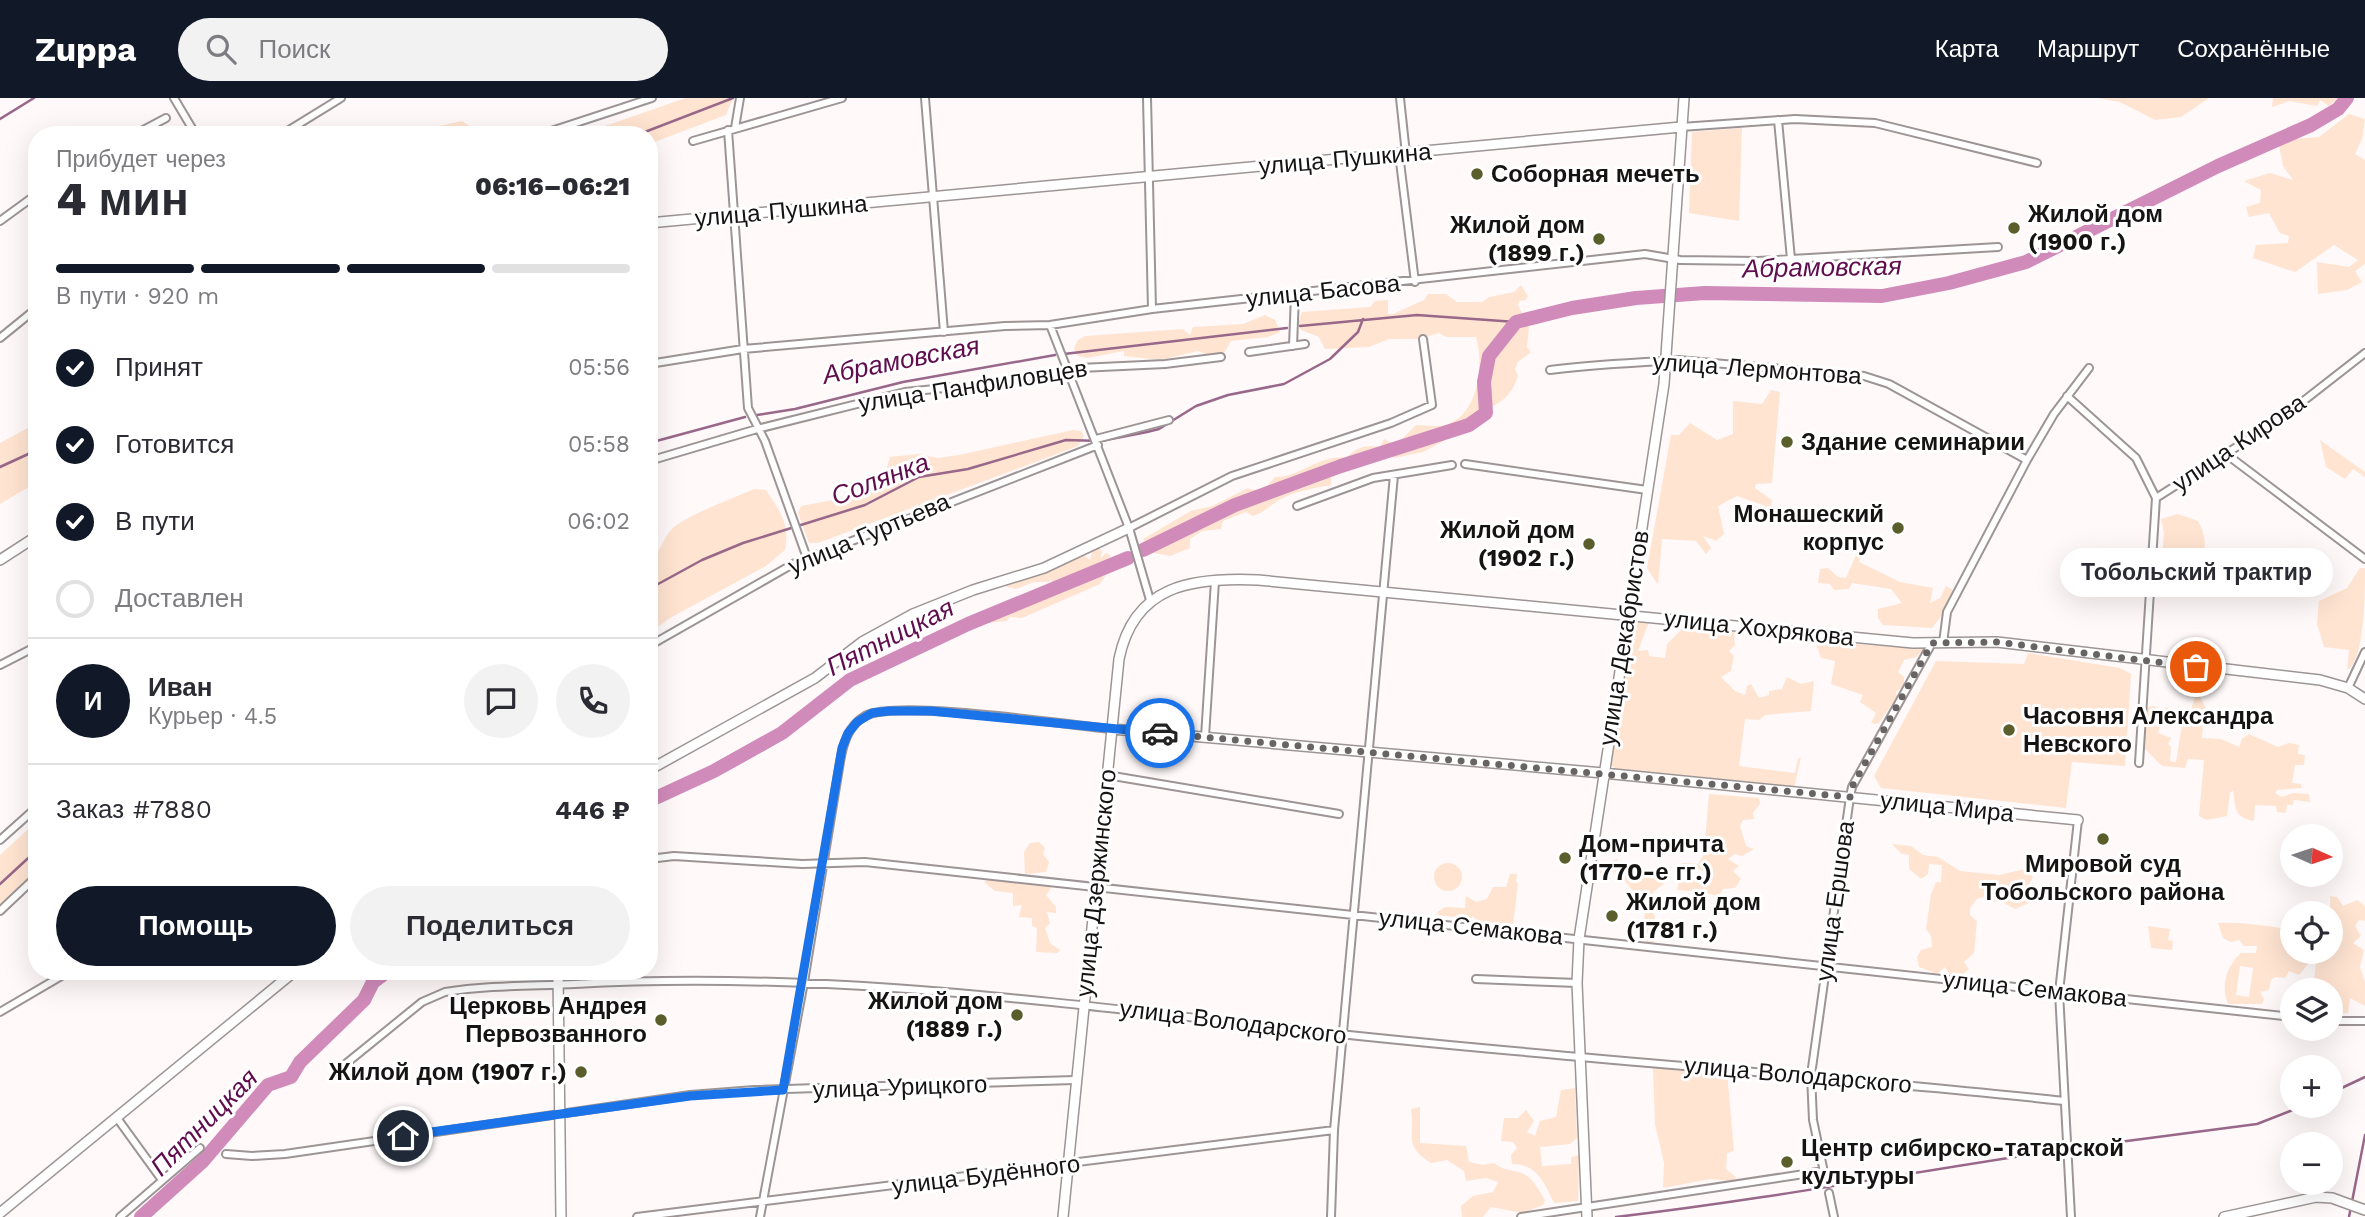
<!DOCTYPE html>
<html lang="ru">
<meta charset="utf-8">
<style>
body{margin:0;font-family:"Work Sans",sans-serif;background:#f2f2f3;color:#2b2b33;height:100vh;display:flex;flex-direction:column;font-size:26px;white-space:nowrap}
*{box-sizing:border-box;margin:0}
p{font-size:23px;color:#7c7c81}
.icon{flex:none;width:38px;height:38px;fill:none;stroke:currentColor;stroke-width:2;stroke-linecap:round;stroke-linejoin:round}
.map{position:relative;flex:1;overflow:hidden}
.details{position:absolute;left:28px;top:28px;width:630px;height:854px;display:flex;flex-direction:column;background:#fff;border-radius:28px;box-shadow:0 7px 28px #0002}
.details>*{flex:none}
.needle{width:46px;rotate:93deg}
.tools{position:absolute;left:2280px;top:726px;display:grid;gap:14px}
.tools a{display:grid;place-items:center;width:63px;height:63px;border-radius:50%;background:#fff;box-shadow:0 7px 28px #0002;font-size:35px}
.pin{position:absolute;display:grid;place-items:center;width:60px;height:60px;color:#fff;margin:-30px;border:4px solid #fff;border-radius:50%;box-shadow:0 2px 7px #0007}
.courier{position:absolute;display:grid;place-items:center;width:70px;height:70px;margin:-35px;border:5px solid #1a73e8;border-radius:50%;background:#fff;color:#222;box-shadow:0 2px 9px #0007}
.bubble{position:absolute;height:49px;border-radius:24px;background:#fff;box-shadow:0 7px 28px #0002;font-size:23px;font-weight:800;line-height:49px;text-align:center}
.head em{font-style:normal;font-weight:800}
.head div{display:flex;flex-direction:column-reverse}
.head{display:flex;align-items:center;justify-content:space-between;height:119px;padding:0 28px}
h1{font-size:46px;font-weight:800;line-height:52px}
.bar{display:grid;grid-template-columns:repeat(4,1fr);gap:10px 7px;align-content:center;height:84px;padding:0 28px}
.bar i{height:9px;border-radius:5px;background:#e1e1e2}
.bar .current{background:#111827}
.bar p{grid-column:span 4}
.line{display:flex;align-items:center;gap:18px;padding:0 28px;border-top:2px solid #e1e1e2}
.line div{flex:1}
.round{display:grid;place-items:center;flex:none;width:74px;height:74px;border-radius:37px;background:#f2f2f3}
ol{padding:0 28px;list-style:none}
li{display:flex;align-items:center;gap:21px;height:77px}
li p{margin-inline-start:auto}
li .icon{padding:7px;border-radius:50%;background:#111827;color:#fff;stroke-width:4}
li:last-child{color:#7c7c81}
li i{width:38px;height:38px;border:4px solid #e1e1e2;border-radius:50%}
.action{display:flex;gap:14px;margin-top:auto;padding:14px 28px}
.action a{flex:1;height:80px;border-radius:42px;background:#111827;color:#fff;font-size:28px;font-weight:800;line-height:80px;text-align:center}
.action a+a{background:#f2f2f3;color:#2b2b33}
header{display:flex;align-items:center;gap:42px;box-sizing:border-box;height:98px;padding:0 35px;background:#111827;color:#fff}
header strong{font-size:33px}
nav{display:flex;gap:38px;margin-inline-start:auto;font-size:24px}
.search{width:490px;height:63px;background:#f2f2f3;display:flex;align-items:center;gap:18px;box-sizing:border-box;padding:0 24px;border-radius:38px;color:#7c7c81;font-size:26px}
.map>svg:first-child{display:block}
.green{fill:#ffe4d1;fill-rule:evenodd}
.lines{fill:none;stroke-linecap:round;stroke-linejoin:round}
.stream{stroke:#996789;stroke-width:2.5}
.river{stroke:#d18bbb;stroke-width:14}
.street-casing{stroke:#9d9595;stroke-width:10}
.secondary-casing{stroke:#9d9595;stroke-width:12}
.street{stroke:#fff;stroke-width:6}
.secondary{stroke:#fff;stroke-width:9}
.done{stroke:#686464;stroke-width:7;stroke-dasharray:0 12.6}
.route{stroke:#1a73e8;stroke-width:9}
.poi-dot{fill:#595e2b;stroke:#fff;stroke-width:2.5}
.labels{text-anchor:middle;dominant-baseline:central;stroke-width:6;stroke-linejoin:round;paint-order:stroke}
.street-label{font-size:24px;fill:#161313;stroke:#fff}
.poi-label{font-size:24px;font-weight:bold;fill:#161313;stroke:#fff;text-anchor:start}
.water-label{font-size:26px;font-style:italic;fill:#600d4e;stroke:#fff}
</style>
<header>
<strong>Zuppa</strong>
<div class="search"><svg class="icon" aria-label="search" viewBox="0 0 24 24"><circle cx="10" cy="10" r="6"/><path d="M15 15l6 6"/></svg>Поиск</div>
<nav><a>Карта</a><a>Маршрут</a><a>Сохранённые</a></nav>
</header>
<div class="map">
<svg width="2365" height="1119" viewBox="0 0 2365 1119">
<rect width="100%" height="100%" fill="#fff9f9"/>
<path class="green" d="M686,0h47l-7,17 -77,29v-9h-70z
M2098,0h111l-28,19 -26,3 -35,-18z
M2273,0h65l-9,8 -9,-6 -3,6 -27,-5 -18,6z
M2349,16l16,5 -3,20 -7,15 10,6v104l-10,7 7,11 -15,8 -29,4 -1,-32 32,5 9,-7 -24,-15 -39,27 -42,-14 3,-13 32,-2 1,-7 -9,-3 -11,-20 -20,4 -3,-10 14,-4 1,-13 -17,-9 26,-8 23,7 -10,-14 -4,-20 16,-7 24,-2z
M462,23l13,9 1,5h-44l7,-9z
M1742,30l-3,93 -50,-8 3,-81z
M1521,187l7,11 -2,4 -7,1 -1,4 11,23 -2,19 4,5 -13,10 -3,7 3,6c-6,23 -20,30 -39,37v10l-56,30 -29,6 -6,-12 -2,11 -55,18v10c-17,3 -34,6 -50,14 -11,6 -16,13 -28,17l-7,-4 -23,9 -2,8 -19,2 -12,8v9l-20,8 -21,-4 -6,-13 48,-28 21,-5 36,-18c14,6 18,-1 27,-11 26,0 44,-23 71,-19 11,-11 19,-13 34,-11l4,-8 12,6 20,-20c11,0 21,3 32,-1 31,-11 36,-60 28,-87h-30l-7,-4 -20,6h-30l-20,8 -44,2 -6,-12 -18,-7 -3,-6 4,-12 68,-5 5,-6 13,-1v14h5l31,-14 4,-6h18l11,8h25l7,-5 25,-5z
M1265,217l10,5 5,12 -12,5 -37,4 -7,12 -15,2 -11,-4 -38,9 -36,-4v-5l-37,7 -9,-2 -4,-8 4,-8 7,-4 98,-7 7,6 3,-8 50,-3z
M1771,292l9,2 -8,91 -16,1 -1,4 17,12 -1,8 -34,-12 -19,10 6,28 -8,7 -13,-5 8,12 -5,6 -10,-13 -34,-2 -4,46 -11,-17 24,-133h8l11,-12 27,17 16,-6v-33l29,3z
M37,325v59l-37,22v-61z
M1073,332l8,1 3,5 -6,10 -260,97h-9l-11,-30 3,-7 37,-7 44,-15 8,-27 28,-3 20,4 21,-3z
M2320,342l45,32v5l-12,-8 -8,10 -19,-12z
M754,391l12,1c14,22 24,33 19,60l-19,16 -96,52 -21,16v-76c14,-7 14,-21 24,-30 14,-13 61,-30 81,-39z
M2178,416l20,7c10,18 8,30 0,49l-16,-5 -21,5 3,-37 -3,-14z
M1864,439l-5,25 41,20 33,6 -3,15 10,-5 6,-12 7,4 -10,24 -11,14 -49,-3 -5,-7v-9l24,-6 -11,-14 -39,-6 -3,6 -15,1 -4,-6 -12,-1 2,-14 8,-1 10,9 8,1z
M1098,449l4,4 -1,7 5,-5 4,2v14l-10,15 -78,34 -12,-1 -3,4 -51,5 97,-42 -2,-5 -2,3h-15l-18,7 -9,-2v-5l77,-27 6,5 2,-8z
M2360,470h5c0,23 0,94 -18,102l2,-20 -25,-3 -7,-23 2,-23 28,-13z
M1639,524h10l-11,29 10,-1 1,6 16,2 2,-14 18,-18 53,5 -4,7 1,7 -6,6 5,5 -3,15 -10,6 14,14 10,4 2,-9 4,-2 8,14 10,-3v-4l13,-2 5,-12 14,7 13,-3 -3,30 -46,4 -6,5 -14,-1 -6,47 56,7 3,-14 3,-2 -7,32 -177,-19 -6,-5 22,-136z
M1815,543l110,8 -9,8 -12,3 -6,12 6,5v9l-8,6 1,5 -19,27 -7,-1 5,-10 -16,-11 3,-7 -32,-11 4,-23 -14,-3z
M2028,555l92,15 11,6 -6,92 -53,-4 -6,46 -185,-20 -7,-12 62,-115 88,3z
M2195,599h5l7,13h-3l-2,28 19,1 18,8 3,-8 7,-5 29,13 11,-4 10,2 -1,9 7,1 -1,10h-9l-3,18 9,1 1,4 -25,2 -2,3 7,4 11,-4 16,1 1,8 -16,-2 -1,5h-6l-1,8 -9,-1 -1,-6 -21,-1 -1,16c-21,-4 -18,-13 -21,-31l-3,3 -3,23 -21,4 -7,-4 5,-56 -16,-1 -3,9 -23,-2 -18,-18 2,-40 8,-2 6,2 2,8 -4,17 13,5 -3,6 3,3 -1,14 6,1 6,-37 -16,-9 -1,-9 25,6z
M1709,696l50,4 1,6 -7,9 1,6 -11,1 -3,6 6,20 8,3 -12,7 -7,-2 -7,5 11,7 -6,5 8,8 -6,9 -12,1 -4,8 -15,-5 -27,-2 2,-8h11l18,-8 -11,-6 -17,-1 2,-4 16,1 6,-10z
M37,723v48l-37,35v-49z
M1039,744l6,6 -2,6 6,8 -3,10 -21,2 -1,-22 6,-9z
M1892,746l19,2 12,9 15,2 22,14 39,4 26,-6 8,8 -7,12 5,13 -16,7 -15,-8 -7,1 -7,-6 -9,3 -7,9v7l7,6 -3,32 -10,9 5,7 -7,6 -13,-1 -4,-7 -8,7 -18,-7 -2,-10 4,-7 11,-3 -1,-11 -5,-7 5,-35 5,-12h5l1,-17 -13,-1 -1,10 -7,5 -12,-10v-14l-7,-1z
M1617,761l4,8 12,7c11,-4 23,-8 33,0l-1,9 -12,9 2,9 -3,9 3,7 -1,25 -8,1 -5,-7 4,-23 -5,-22 -8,-1 -7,-9h-6l-4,-10 -12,6 -4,-5 3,-7z
M1434 779a14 14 0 1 1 28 0a14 14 0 1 1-28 0Z
M1510,776h7l-1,8 2,1 -5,41 -36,-2 -4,-6 -3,3 -32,-4 -1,-3 8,-5 20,1 1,-12 10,6 11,-3 6,-12h13z
M988,782l66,4 -8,11 10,12v6l-9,-1 3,11 -5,5 5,15 10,7 -3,3 -21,-1 1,-24 -5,-2v-8l-13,-1 3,-12 -9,1v-13l-18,-2 -11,-9z
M2330,798l7,1 6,9 14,-6 8,6v15l-6,-1 -4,6 6,10 -8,7 11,7 -4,17 5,15v24l-15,-8 -2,15 -17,2v-25h-12l-1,-5 -4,-3 2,-21 -7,2 -10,12 -10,-4 -4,7 -10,-1 -4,3 -2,10 -9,2 4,7 -2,5h-34c-8,-19 -1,-38 13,-51h15l1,-7h-13l-5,-6 -9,2 -7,-4 -5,-15c26,-1 48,3 74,7v22h39zM2240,868l13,2 -4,29 -13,-2z
M2148,828l22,3 -2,11 5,1 -1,9 -21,-2z
M1653,970l74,4 7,79 -7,2 -1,16 10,8 -2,4 -24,-2 -47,9 1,-25 -9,-39z
M1575,990l2,50 -7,6 -30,3 2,19 29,-2v-7l8,-2 -1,46 -24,2c-10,-21 -17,-39 -42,-39l-1,-9 6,-7 -4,-6 -12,-1 3,-23h14l8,-8 8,11 -7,11 8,4 5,-15 16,-4 5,-27z
M1420,1009v36l46,3 3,16 14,3 11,-2c10,8 16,6 27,10 12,4 18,18 24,27l-2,5 -20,8 -32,-6 -8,10h-21l-1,-11 12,-10 20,-4 5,-10 -12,-4 -20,3 -2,-10 -17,-11 -16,3c-28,-17 -16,-27 -20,-54z"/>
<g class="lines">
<path class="stream" d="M0,21l34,-21
M637,37l96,-37
M1300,228l117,-11 99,7
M1064,256l223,-26
M757,317l38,-6 108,-27 152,-27
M649,345l96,-26
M0,369l37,-17
M649,491l53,-29 41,-17 122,-38 54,-28 49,-8 98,-29 35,1 46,-9 12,-3 37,-23 32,-11 56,-11 46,-25 28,-27 5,-13
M0,786l37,-34
M2331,995l34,-16
M2081,1049l176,-23 46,-18
M1616,1119c146,-17 291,-44 437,-66
M2349,1119l16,-82"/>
<path class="river" d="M1143,452l92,-45 106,-39 128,-41 17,-12 -2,-31 5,-26 27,-34 56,-14 64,-10 69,-5 177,3 67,-13 77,-21 192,-96 93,-41 27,-16 9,-11
M649,703l65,-30 68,-38 68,-53 118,-56 160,-66
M141,1119l62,-56 65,-76 23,-8 9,-15 64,-62 9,-18 15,-11"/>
<defs>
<path id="street" d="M174,0l22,37
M925,0l19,234
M1147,0l5,211
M1400,0l6,56
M1778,22l13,139
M1681,29l114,-8 80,4 162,40
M735,30l5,-30
M728,32l20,278 17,33 42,117
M134,37l32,-17
M281,37l60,-37
M539,37l113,-37
M693,43l149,-43
M1399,56l16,128
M0,123l37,-27
M1050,227l79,203 21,72
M0,240l37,-30
M1293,248l2,-51
M1249,254l56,-8
M649,266l94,-15 262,-23 45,-1 102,-16 493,-55 35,6 78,1 240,-14
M1550,272c43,-6 85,-7 128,-10l186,16 25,8 138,76
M2067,298l69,62 20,40 -17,265
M1096,341l73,-19
M2226,356l139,105
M649,363l108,-32 148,-37 79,-8 96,-16 85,-4 56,-7
M1465,366l182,26
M2156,400l123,-78 86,-67
M1297,408l76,-28 79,-13
M1129,430l103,-52 159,-53 41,-18 -9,-66
M1943,545l4,-31 80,-152 27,-46 35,-46
M649,548l144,-82 305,-119
M0,567l37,-19
M2348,590l17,-36
M1205,639l10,-156
M1107,677l232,39
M0,742l37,-33
M649,761l25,-3 128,8 63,-2 1427,155
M0,813l37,-35
M1476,881l101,4
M0,914l70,-41
M2331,923h34
M343,968l79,-64 23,-10c43,-7 87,-6 130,-8 257,-15 511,23 765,50 241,26 483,41 724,67
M117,1020l45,62
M226,1056l26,2 33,-2 405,-59 64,-5 321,-10
M1825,1079l-12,-57 -2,-45 39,-278 2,-10 80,-144
M1829,1095l5,24
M120,1119l80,-69
M637,1119l697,-87
M760,1119l44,-235 36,-220c3,-18 8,-36 25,-46 32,-17 202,9 247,13
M1331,1119l3,-87 60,-655
M1521,1119l303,-46
M2071,1119l-12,-225 19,-172"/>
<path id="secondary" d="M649,125l1032,-96
M0,462l37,-24
M1112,631l491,44 475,47
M649,672l166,-92 47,-36 51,-28 60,-24 71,-22 85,-40
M558,873l3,246
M0,1115l295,-242
M1063,1119l56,-558c15,-74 73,-82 139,-79l655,63 84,-1 323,38 28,8 17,11
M1587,1119l-10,-234 2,-44 85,-555 20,-286
M2224,1119l92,-20 16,1 33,12"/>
</defs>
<use href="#street" class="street-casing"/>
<use href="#secondary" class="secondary-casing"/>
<use href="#street" class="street"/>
<use href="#secondary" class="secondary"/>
</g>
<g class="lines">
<path class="done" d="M1160,635l690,64 2,-10 80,-144 65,-1 199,25"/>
<path class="route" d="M403,1038l287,-40 93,-6 59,-342 6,-15 9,-11 15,-9 17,-2h42l229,22"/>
</g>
<g class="poi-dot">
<circle cx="1477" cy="76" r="7"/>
<circle cx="2014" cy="130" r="7"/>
<circle cx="1599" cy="141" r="7"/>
<circle cx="1787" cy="344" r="7"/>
<circle cx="1898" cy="430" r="7"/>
<circle cx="1589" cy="446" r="7"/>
<circle cx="2009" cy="632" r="7"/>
<circle cx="2103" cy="741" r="7"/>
<circle cx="1565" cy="760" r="7"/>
<circle cx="1612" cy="818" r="7"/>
<circle cx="1017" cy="917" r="7"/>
<circle cx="661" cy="922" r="7"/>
<circle cx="581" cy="974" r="7"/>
<circle cx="1787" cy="1064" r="7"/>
</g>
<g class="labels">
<g class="street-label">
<text transform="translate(1345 61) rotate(-5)">улица Пушкина</text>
<text transform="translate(781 113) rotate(-5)">улица Пушкина</text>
<text transform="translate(1323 193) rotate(-6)">улица Басова</text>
<text transform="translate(1757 271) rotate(4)">улица Лермонтова</text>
<text transform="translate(973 288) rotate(-9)">улица Панфиловцев</text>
<text transform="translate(2239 345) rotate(-34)">улица Кирова</text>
<text transform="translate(869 436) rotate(-23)">улица Гуртьева</text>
<text transform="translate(1759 530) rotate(6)">улица Хохрякова</text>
<text transform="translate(1624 540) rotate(-81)">улица Декабристов</text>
<text transform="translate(1947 709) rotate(6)">улица Мира</text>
<text transform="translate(1096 785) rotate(-84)">улица Дзержинского</text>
<text transform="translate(1835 803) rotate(-82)">улица Ершова</text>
<text transform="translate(1471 829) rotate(6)">улица Семакова</text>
<text transform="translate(2035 891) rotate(6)">улица Семакова</text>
<text transform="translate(1233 924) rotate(7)">улица Володарского</text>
<text transform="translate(1798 977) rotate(5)">улица Володарского</text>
<text transform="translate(900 989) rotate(-2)">улица Урицкого</text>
<text transform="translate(986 1077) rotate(-7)">улица Будённого</text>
</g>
<g class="poi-label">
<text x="1491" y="76">Соборная мечеть</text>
<text x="2028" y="116">Жилой дом<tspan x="2028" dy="28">(1900 г.)</tspan></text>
<text x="1585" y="127" text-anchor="end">Жилой дом<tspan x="1585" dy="28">(1899 г.)</tspan></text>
<text x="1801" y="344">Здание семинарии</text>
<text x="1884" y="416" text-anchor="end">Монашеский<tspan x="1884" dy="28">корпус</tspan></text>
<text x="1575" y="432" text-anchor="end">Жилой дом<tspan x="1575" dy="28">(1902 г.)</tspan></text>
<text x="2023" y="618">Часовня Александра<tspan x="2023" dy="28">Невского</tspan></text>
<text x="1579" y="746">Дом-причта<tspan x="1579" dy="28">(1770-е гг.)</tspan></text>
<text x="2103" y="766" text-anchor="middle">Мировой суд<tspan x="2103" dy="28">Тобольского района</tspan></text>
<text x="1626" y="804">Жилой дом<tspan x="1626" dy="28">(1781 г.)</tspan></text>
<text x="1003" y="903" text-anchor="end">Жилой дом<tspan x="1003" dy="28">(1889 г.)</tspan></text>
<text x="647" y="908" text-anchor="end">Церковь Андрея<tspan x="647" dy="28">Первозванного</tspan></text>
<text x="567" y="974" text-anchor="end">Жилой дом (1907 г.)</text>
<text x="1801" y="1050">Центр сибирско-татарской<tspan x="1801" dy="28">культуры</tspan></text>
</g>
<g class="water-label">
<text transform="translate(1822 169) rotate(-1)">Абрамовская</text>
<text transform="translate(901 262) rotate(-11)">Абрамовская</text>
<text transform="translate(880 381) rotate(-21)">Солянка</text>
<text transform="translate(890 539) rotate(-27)">Пятницкая</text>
<text transform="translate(204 1024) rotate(-45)">Пятницкая</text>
</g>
</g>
</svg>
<div class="tools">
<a><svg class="needle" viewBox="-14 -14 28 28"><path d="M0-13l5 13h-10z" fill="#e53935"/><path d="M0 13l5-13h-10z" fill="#7c7c81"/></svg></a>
<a><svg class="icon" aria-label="locate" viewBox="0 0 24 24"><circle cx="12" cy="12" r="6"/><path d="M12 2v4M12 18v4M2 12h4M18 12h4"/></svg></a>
<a><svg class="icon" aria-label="layers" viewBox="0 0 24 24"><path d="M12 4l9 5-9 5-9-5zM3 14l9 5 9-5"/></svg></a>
<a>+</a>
<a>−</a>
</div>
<div class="pin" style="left:2196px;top:569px;background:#ea580c"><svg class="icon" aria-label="bag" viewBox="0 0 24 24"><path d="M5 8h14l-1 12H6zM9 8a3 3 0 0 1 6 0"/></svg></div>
<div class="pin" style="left:403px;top:1038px;background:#1f2937"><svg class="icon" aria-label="home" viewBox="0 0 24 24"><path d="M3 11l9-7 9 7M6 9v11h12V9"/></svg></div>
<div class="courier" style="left:1160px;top:635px"><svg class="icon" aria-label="car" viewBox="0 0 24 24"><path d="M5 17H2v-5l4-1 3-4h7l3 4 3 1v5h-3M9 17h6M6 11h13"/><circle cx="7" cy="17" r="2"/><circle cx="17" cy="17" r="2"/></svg></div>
<div class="bubble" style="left:2060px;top:450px;width:273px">Тобольский трактир</div>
<section class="details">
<div class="head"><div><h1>4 мин</h1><p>Прибудет через</p></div><em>06:16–06:21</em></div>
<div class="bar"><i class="current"></i><i class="current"></i><i class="current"></i><i></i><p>В пути · 920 m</p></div>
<ol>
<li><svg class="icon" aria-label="check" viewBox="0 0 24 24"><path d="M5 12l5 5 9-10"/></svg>Принят<p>05:56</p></li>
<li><svg class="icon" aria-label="check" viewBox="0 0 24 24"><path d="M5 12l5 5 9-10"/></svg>Готовится<p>05:58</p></li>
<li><svg class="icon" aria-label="check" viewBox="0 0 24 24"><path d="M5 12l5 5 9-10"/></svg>В пути<p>06:02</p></li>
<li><i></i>Доставлен</li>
</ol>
<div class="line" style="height:126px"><b class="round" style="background:#111827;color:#fff">И</b><div><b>Иван</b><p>Курьер · 4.5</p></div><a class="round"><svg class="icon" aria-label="chat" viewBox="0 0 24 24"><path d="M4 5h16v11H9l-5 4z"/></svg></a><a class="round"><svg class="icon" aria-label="phone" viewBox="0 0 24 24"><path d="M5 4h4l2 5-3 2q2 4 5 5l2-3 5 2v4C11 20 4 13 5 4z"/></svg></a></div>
<div class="line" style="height:91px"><div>Заказ #7880</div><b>446 ₽</b></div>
<div class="action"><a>Помощь</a><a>Поделиться</a></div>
</section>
</div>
